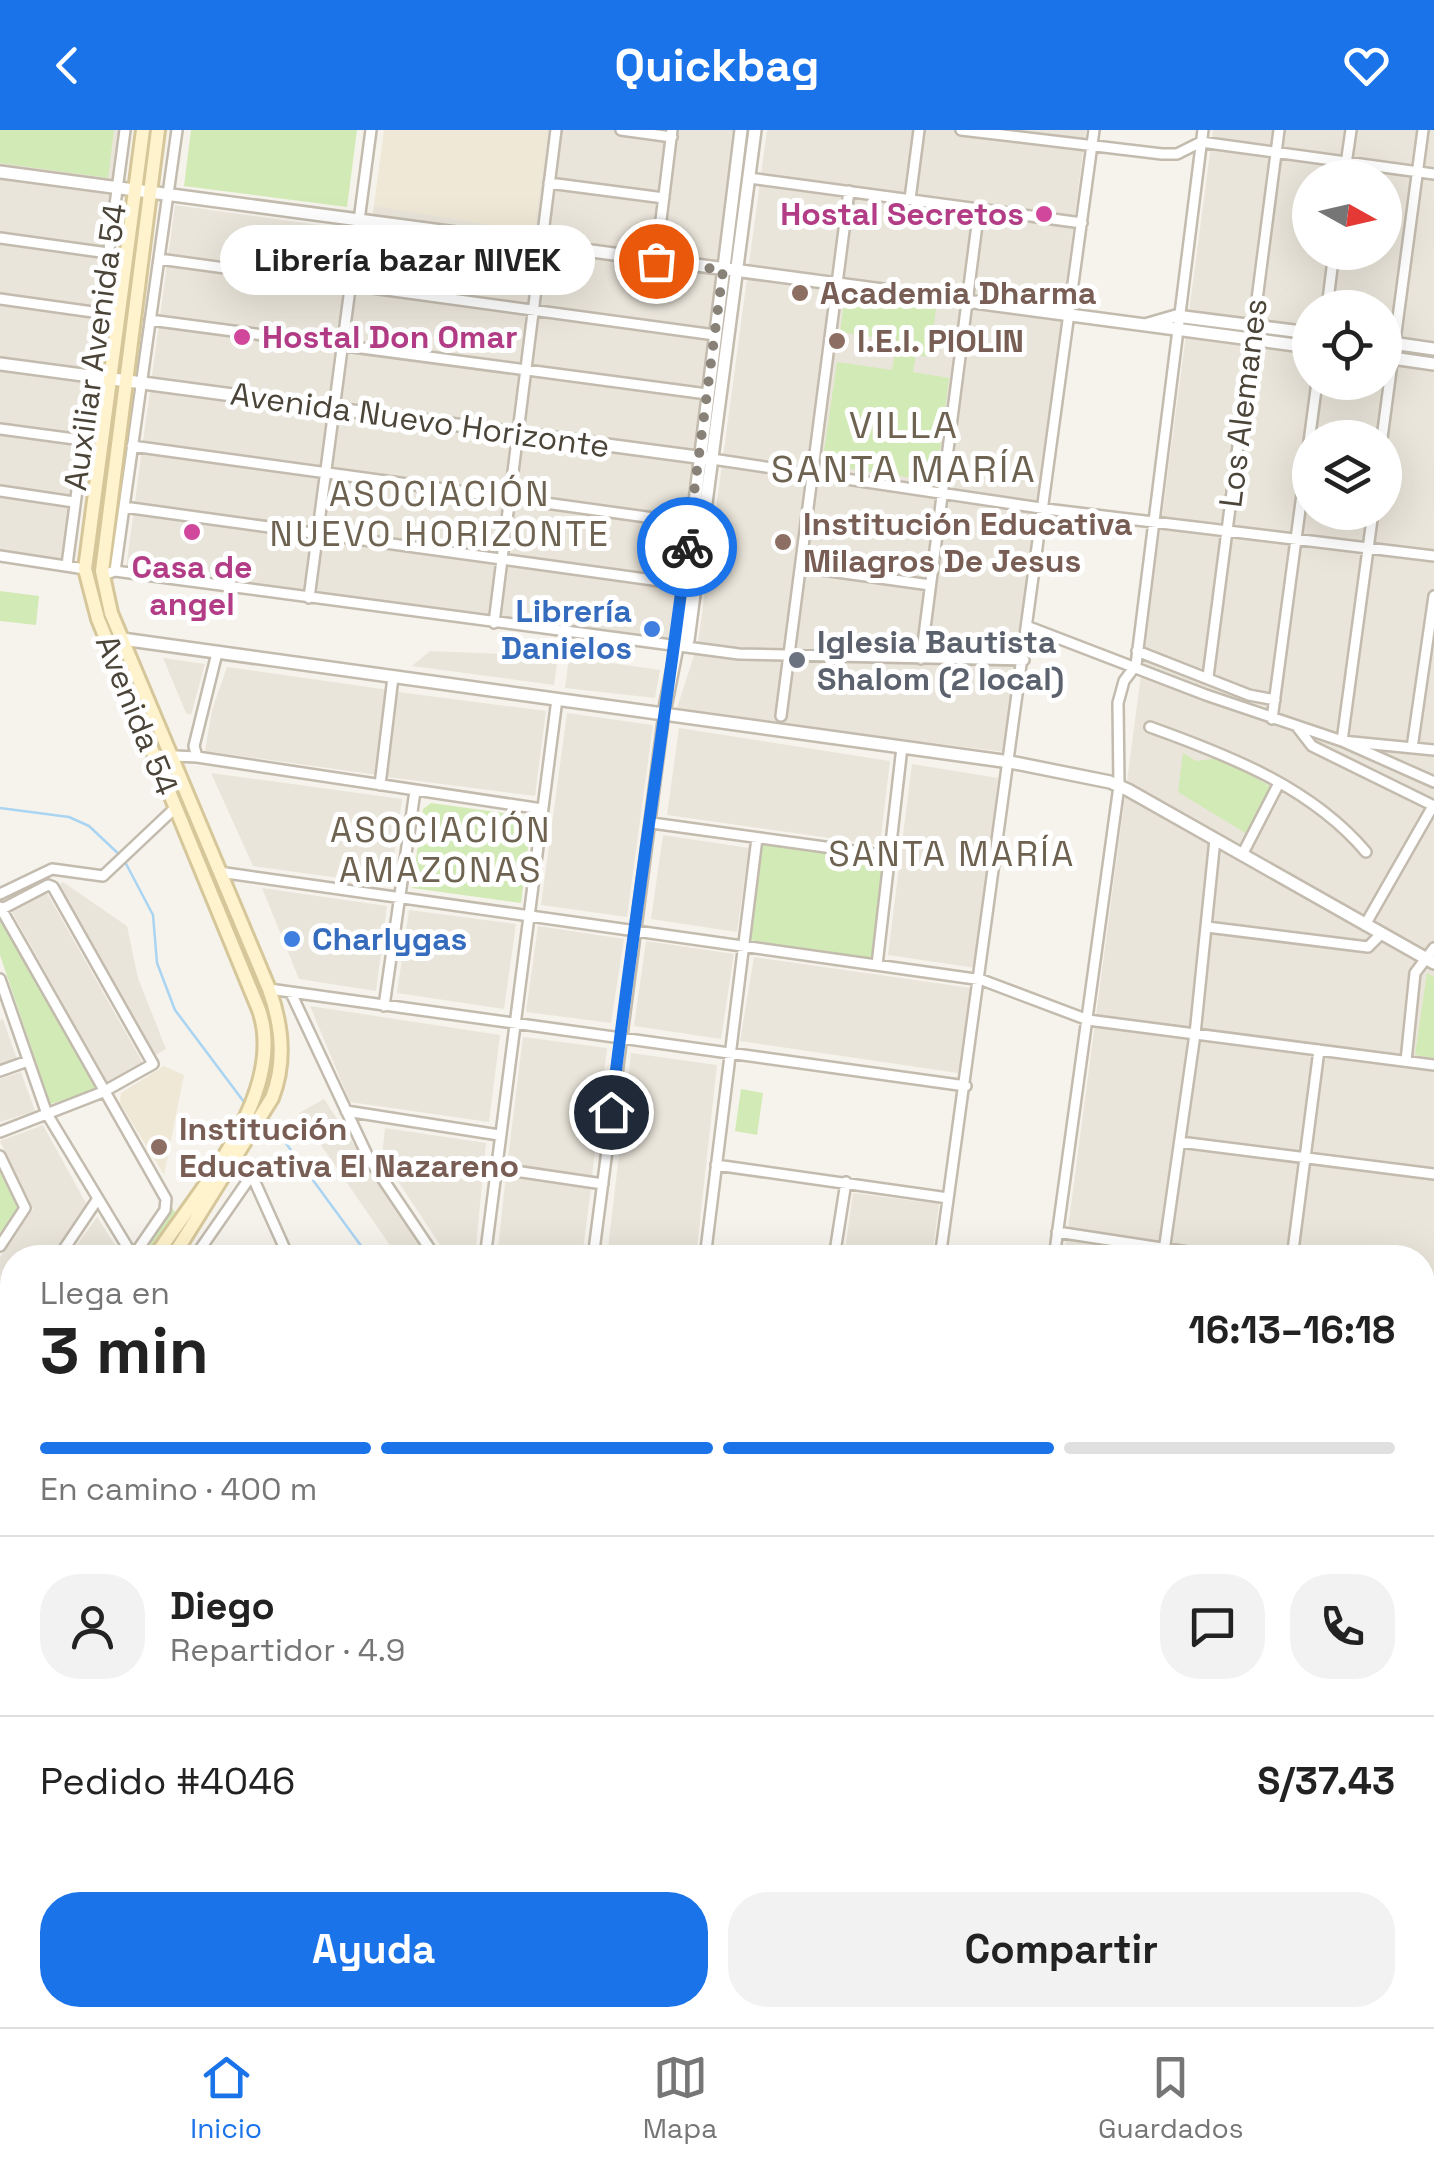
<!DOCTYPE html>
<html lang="es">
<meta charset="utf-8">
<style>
body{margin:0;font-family:"Space Grotesk",sans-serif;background:#f2f2f2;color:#222;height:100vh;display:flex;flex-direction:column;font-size:38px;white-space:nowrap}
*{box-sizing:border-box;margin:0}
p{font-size:32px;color:#767676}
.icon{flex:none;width:55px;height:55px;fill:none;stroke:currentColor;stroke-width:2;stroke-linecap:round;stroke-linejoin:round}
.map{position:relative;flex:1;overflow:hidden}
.details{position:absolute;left:0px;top:1115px;width:1435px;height:782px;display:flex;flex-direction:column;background:#fff;border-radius:40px 40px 0 0;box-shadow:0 10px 40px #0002}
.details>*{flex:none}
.needle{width:65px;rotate:98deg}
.fabs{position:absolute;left:1292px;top:30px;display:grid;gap:20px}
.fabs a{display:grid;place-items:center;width:110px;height:110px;border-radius:50%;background:#fff;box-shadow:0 10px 40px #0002;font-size:50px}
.pin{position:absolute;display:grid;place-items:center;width:85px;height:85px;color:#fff;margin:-42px;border:5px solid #fff;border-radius:50%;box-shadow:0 2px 10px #0007}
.courier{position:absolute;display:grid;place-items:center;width:100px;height:100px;margin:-50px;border:8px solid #1a73e8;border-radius:50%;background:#fff;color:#222;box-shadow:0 2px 12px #0007}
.bubble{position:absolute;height:70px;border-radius:35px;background:#fff;box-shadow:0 10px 40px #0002;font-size:32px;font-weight:600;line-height:70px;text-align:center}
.head em{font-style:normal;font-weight:600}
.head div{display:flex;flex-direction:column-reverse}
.head{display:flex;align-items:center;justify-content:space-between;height:170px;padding:0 40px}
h1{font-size:65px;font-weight:600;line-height:75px}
.bar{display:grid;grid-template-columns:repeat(4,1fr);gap:15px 10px;align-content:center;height:120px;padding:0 40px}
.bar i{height:12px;border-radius:8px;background:#e0e0e0}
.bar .current{background:#1a73e8}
.bar p{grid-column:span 4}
.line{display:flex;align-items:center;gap:25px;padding:0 40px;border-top:2px solid #e0e0e0}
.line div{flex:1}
.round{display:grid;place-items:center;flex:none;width:105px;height:105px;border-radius:40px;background:#f2f2f2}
.primary-button{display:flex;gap:20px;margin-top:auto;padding:20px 40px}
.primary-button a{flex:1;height:115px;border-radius:40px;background:#1a73e8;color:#fff;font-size:40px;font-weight:600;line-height:115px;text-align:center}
.primary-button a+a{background:#f2f2f2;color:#222}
header{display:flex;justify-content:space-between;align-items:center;height:130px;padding:0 40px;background:#1a73e8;color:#fff;font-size:45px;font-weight:600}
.tabs{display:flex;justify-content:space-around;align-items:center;height:140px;border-top:2px solid #e0e0e0;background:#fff;font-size:28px;color:#767676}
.tabs a{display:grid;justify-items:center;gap:5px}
.tabs .current{color:#1a73e8}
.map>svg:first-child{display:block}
.residential{fill:#eae5da;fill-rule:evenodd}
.education{fill:#efe8d6}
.green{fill:#d2eab5}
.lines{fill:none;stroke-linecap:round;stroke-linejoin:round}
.stream{stroke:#a9d4f2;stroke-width:2.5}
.minor-casing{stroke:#c2bbae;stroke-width:14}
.tertiary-casing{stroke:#c2bbae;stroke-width:16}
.secondary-casing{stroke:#d6c79b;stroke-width:18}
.minor{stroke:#fff;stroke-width:9}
.tertiary{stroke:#fff;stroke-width:11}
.secondary{stroke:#fff3cd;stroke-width:12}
.done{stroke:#878178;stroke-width:10;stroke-dasharray:0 18}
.route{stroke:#1a73e8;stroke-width:12}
.hotel-dot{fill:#d1479c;stroke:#fff;stroke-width:4}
.education-dot{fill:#8d6e63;stroke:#fff;stroke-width:4}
.shop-dot{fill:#3f7fe0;stroke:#fff;stroke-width:4}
.worship-dot{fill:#6b7280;stroke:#fff;stroke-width:4}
.labels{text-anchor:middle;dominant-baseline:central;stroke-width:10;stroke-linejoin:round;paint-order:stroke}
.hotel-label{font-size:32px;font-weight:bold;fill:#b23c85;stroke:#fff;text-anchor:end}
.education-label{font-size:32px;font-weight:bold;fill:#785e54;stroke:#fff;text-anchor:start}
.street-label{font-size:32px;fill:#4b4439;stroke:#fff}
.shop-label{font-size:32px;font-weight:bold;fill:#366cbe;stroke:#fff;text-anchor:end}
.worship-label{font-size:32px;font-weight:bold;fill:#5b616d;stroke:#fff;text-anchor:start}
.neighbourhood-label{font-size:35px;letter-spacing:2.5px;fill:#6e6250;stroke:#fff}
.quarter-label{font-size:38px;letter-spacing:2.5px;fill:#6e6250;stroke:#fff}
</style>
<header><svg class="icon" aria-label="back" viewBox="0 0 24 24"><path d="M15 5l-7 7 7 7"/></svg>Quickbag<svg class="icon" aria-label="heart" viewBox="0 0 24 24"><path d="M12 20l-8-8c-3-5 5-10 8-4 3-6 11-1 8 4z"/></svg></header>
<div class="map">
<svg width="1434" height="1897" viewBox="0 0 1434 1897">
<rect width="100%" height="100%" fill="#f6f3ec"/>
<path class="residential" d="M0,0h120l-59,440 -61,-8z
M385,0h356l-69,513 -546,-75 49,-363 195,27z
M767,0h319l-81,622 -329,-41 22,-68z
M1213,0h221v1809l-12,-1v-680h-358zM1310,48h75v74h-75zM1310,178h75v74h-75zM1310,308h75v74h-75z
M430,521l128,5 -4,29 -142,-19z
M569,527l91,13 -5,28 -90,-10z
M163,528l42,6 -14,51 -5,-2z
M227,537l162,23 -11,85 -173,-24 7,-41z
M398,562l148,19 -11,85 -148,-19z
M567,583l86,12 -26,192 -86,-12z
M679,598l211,33 -10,84 -213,-30z
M912,634l86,14 -22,190 -88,-13z
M211,643l191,26 -12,86 -137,-19z
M663,705l86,13 -12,84 -86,-13z
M63,752l64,44 11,52 28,71 -12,7 -95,-171z
M262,758l125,18 -11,85 -77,-12z
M47,763l96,170 -36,20 -95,-171z
M409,780l107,14 -12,85 -107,-16z
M538,796l86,13 -13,84 -85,-11z
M646,811l88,13 -13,85 -87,-13z
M754,827l217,31 -13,85 -218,-32z
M310,876l190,29 -11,87 -139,-20z
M3,889l14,40 -17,6v-45z
M523,907l84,11 -15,128 -85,-10z
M631,923l86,12 -21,192h-89z
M21,942l14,39 -35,11v-43z
M324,969l104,158h-30l-99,-144z
M43,995l44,80 -35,52 -40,1v56l-11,16 -1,-73 33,-48 -33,-68z
M385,998l101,15 -11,114h-27l-66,-100z
M506,1045l85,13 -9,69h-85z
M853,1063l86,11 -7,53h-88z
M97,1087l24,37 -2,3h-51z
M0,1229l12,13v37l-12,17z
M0,1626l12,22v237h125l4,12h-141z
M315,1885h47l18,12h-74z
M460,1885h72l19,12h-98z
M564,1885h83l-7,12h-58z
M665,1885h30l19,12h-56z
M771,1885h58l-2,12h-58z"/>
<path class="education" d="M384,0h164l-14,102 -160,-26z
M164,936l20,9 -20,100 -44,-72 1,-10z"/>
<path class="green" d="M0,0h114l-6,48 -108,-15z
M191,0h166l-10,77 -163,-21z
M845,165l91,13 -6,49 -14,-2 -3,17 36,6 -13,103 -114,-16 15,-103 55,8 5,-29 -57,-9z
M106,306l6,1 -14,135 54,154 -4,1 -47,-112 -10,-41z
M0,461l39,5 -3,29 -36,-4z
M1183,623l13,8 25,-3 50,29 -24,47 -69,-42z
M169,649h5l96,227 5,53 -4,-1 -7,-50z
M431,673l101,14 -11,86 -109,-15 11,-79z
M761,712l124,17 -12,100 -124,-19z
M5,790l92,167 -3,4 -44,13 -50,-149v-33z
M1427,843l7,4v81l-19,-3z
M741,959l22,4 -6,42 -22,-4z
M0,1042l18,37 -18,24z
M171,1076l6,9 -27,41 -7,-6z"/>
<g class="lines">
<path class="stream" d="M0,678l69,9 20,9 34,32 30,57 4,48 18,47 72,96
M261,994l24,18 85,116
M0,1487l12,20
M1422,1879l12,5
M218,1885l23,8 1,4"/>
<defs>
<path id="minor" d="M621,0l51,7
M961,0l201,24h15l24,-12 233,32
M749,48l333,45
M1344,48l7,-48
M549,53l115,15
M910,69l9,-69
M0,108l108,15
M159,129l556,76
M656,131l16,-131
M0,169l100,14
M1327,178l7,-56
M150,190l557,74
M0,299l82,11
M1382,308l41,-308
M132,316l558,77
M712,329l342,51 380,46
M0,361l74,11
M124,377l558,77
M1373,382l-31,229 92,9
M0,426l85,13
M67,435l58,-435
M801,437l129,18
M115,441l62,-441
M103,445l12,-4 624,83 285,6
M309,468l62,-468
M494,493l62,-493
M1029,497l177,68 136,46 92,41
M1137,521l112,44 26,5
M921,529l58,-450
M1208,547l71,-547
M781,586l68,-525
M1272,589l45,-337
M1150,597c78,28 161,60 216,125
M1298,598l14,18 122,60
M1412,618l22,-152
M153,625l44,2 345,52
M197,627l-3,-11 23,-93
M380,655l13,-108
M652,693l238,33
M1242,725l36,-70
M219,742l763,108 106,40 346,45
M0,764l52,-25 51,7 72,-68
M0,777l166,292 -1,11 -33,48
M1365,795l68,-119
M1207,797l161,20 13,-13
M877,835l25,-218
M0,849l47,135 87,144
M269,859l697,97
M291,863l77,164 68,101
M384,876l31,-215
M1406,931l9,-88 19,-25
M0,941l28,-10
M346,981l153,24
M0,1002l103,-40 50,-28 -100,-177 -5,-2 -46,24
M1180,1012l254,32
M0,1026l25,52 -25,38
M238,1028l12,13 39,87
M716,1035l232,33
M495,1038l108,16
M1057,1102l170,26
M58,1128l39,-58
M194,1128l57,-82
M485,1128l72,-559
M593,1128l71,-545
M705,1128l52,-420
M834,1128l12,-76
M940,1128l154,-1128
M1054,1128l65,-472 -1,-83 6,-22 12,-16 67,-535
M1163,1128l32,-224 20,-195
M1292,1128l27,-208
M1422,1152l12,1
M0,1212l12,-18
M1422,1285l12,2
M0,1307l12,13
M1422,1391l12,1
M1422,1499l12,1
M1422,1606l12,1
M1422,1717l12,2
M1422,1778l12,2
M0,1807l12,-7
M0,1835l12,22
M0,1866l12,9
M26,1885l10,12
M379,1885l19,12
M548,1885l19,12
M716,1885l19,12
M903,1885l8,12
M1029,1885l11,12
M1118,1885l96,12
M441,1897l7,-12
M647,1897l7,-12
M758,1897l2,-12
M828,1897l6,-12
M951,1897l3,-12"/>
<path id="tertiary" d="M0,42l1310,175
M1145,195l31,-9 134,17
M1385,212l49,7
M1385,227l49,7
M0,234l712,95
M122,509l888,123 100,20 18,8 306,173
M677,517l11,-7 67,-510
M664,583l13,-66 64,-517
M0,1215l12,12
M10,1347l-4,76 6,21
M0,1523l12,-1
M0,1717l12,22
M99,1885l7,12"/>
<path id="secondary" d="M143,0l-58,439 13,50 161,391c29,83 -61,181 -105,248
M158,0l-56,441 9,42 158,376c13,36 17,73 3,109l-100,160
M10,1347l2,-3"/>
</defs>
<use href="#minor" class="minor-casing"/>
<use href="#tertiary" class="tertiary-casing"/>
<use href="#secondary" class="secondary-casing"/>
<use href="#minor" class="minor"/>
<use href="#tertiary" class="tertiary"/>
<use href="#secondary" class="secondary"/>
</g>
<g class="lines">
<path class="done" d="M656,131l67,9 -36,277"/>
<path class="route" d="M611,982c22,-189 52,-377 76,-565"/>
</g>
<g class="hotel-dot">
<circle cx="1044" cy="84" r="10"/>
<circle cx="242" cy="207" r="10"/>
<circle cx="192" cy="402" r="10"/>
</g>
<g class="education-dot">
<circle cx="800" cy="163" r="10"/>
<circle cx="837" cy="211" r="10"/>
<circle cx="783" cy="412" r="10"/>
<circle cx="159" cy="1017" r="10"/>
</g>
<g class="shop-dot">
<circle cx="652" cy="499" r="10"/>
<circle cx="292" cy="809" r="10"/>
</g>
<circle class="worship-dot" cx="797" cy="530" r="10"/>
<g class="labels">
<g class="hotel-label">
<text x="1024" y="84">Hostal Secretos</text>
<text x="262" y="207" text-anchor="start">Hostal Don Omar</text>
<text x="192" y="437" text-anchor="middle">Casa de<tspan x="192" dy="37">angel</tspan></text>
</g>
<g class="education-label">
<text x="820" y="163">Academia Dharma</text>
<text x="857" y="211">I.E.I. PIOLIN</text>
<text x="803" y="394">Institución Educativa<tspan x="803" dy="37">Milagros De Jesus</tspan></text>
<text x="179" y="999">Institución<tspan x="179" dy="37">Educativa El Nazareno</tspan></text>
</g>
<g class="street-label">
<text transform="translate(95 217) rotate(-82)">Auxiliar Avenida 54</text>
<text transform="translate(1243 273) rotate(-83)">Los Alemanes</text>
<text transform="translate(420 290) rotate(8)">Avenida Nuevo Horizonte</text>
<text transform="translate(137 585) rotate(68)">Avenida 54</text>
</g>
<g class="shop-label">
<text x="632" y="481">Librería<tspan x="632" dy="37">Danielos</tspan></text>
<text x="312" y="809" text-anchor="start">Charlygas</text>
</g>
<g class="worship-label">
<text x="817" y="512">Iglesia Bautista<tspan x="817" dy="37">Shalom (2 local)</tspan></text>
</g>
<g class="neighbourhood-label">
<text x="440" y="364">ASOCIACIÓN<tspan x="440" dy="40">NUEVO HORIZONTE</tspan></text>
<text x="441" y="700">ASOCIACIÓN<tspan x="441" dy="40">AMAZONAS</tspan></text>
<text x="952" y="724">SANTA MARÍA</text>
</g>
<g class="quarter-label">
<text x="904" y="295">VILLA<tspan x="904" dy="44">SANTA MARÍA</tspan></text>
</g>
</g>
</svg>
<div class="fabs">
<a><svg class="needle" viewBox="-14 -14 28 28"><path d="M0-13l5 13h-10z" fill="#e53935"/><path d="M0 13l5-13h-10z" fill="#767676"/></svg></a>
<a><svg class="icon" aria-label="locate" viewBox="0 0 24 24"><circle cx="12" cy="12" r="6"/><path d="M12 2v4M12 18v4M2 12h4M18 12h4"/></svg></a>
<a><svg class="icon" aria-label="layers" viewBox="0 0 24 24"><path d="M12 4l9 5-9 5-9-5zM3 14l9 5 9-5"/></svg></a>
</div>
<div class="pin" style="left:656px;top:131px;background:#ea580c"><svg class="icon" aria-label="bag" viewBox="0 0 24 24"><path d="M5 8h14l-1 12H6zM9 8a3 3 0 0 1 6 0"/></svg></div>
<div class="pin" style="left:611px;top:982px;background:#1f2937"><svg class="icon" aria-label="home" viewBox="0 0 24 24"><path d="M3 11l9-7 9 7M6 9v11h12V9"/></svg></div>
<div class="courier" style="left:687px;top:417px"><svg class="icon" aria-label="bike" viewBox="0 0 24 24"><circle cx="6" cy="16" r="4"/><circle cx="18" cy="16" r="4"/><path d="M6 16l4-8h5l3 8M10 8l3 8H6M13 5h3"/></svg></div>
<div class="bubble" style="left:220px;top:95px;width:375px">Librería bazar NIVEK</div>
<section class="details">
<div class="head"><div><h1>3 min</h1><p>Llega en</p></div><em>16:13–16:18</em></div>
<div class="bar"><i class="current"></i><i class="current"></i><i class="current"></i><i></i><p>En camino · 400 m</p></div>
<div class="line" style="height:180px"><a class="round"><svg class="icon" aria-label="person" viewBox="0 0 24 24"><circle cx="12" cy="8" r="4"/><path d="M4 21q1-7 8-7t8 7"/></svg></a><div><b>Diego</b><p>Repartidor · 4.9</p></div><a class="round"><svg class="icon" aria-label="chat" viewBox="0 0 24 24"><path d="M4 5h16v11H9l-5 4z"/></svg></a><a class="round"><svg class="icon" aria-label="phone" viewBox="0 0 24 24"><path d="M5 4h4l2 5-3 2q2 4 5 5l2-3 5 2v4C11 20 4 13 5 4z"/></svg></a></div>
<div class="line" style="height:130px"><div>Pedido #4046</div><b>S/37.43</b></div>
<div class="primary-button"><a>Ayuda</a><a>Compartir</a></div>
</section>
</div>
<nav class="tabs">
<a class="current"><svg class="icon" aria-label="home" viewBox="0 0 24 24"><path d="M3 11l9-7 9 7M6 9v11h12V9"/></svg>Inicio</a>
<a><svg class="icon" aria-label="map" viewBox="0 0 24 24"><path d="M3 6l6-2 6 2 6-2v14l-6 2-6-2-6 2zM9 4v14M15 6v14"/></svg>Mapa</a>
<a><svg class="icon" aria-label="saved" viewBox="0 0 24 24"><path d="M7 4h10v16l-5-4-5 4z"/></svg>Guardados</a>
</nav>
